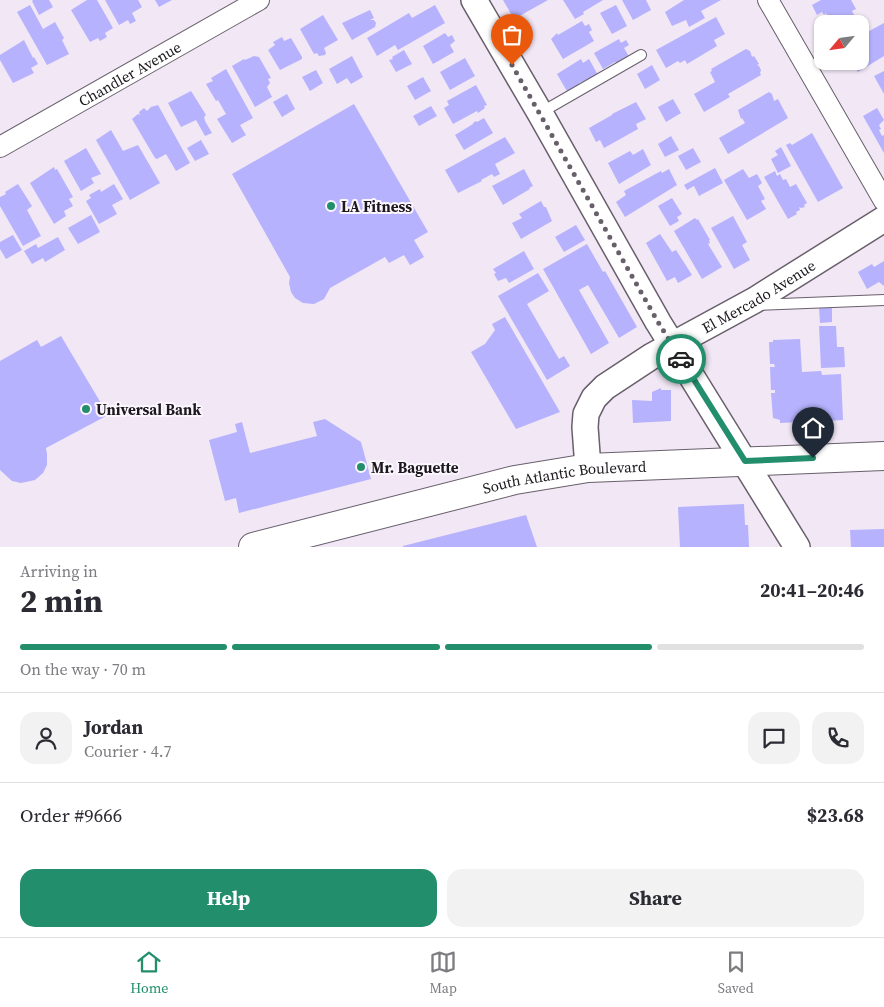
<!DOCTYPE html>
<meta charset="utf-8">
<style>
body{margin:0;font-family:"Source Serif 4",serif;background:#f2f2f3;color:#2b2b33;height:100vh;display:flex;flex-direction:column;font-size:19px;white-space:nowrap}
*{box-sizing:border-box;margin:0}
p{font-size:16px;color:#7c7c81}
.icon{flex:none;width:28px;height:28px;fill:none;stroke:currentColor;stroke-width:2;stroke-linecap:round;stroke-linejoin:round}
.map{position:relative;height:547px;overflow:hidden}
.side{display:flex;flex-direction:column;background:#fff;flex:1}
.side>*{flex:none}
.needle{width:32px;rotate:241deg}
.buttons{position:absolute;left:814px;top:15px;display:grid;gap:10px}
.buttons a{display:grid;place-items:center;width:55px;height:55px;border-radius:10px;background:#fff;box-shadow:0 1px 4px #0004;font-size:25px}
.pin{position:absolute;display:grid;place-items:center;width:42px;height:42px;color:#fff;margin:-51px -21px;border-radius:50% 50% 50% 0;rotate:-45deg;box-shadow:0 0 5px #0007}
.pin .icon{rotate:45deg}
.courier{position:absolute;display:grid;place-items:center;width:50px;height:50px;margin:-25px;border:4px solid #238e6c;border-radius:50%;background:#fff;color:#222;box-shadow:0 1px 6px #0007}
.summary em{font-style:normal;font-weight:700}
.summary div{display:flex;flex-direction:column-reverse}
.summary{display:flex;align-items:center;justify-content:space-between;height:85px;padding:0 20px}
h1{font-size:32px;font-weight:700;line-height:38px}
.bar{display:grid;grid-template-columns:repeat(4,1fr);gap:8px 5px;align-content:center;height:60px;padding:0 20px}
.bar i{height:6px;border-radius:4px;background:#e1e1e2}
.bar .active{background:#238e6c}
.bar p{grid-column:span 4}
.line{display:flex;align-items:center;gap:12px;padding:0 20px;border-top:1px solid #e1e1e2}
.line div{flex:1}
.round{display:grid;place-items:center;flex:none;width:52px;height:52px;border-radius:15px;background:#f2f2f3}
.button{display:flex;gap:10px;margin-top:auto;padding:10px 20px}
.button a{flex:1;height:58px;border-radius:15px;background:#238e6c;color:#fff;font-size:20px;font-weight:700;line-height:58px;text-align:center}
.button a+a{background:#f2f2f3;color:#2b2b33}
.menu{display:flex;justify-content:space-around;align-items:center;height:70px;border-top:1px solid #e1e1e2;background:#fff;font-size:14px;color:#7c7c81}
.menu a{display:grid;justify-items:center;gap:2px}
.menu .active{color:#238e6c}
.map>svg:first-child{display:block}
.building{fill:#b6b2fd}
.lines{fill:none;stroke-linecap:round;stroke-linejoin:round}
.service-casing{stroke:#685f6b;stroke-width:12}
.minor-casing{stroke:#685f6b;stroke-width:22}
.tertiary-casing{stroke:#685f6b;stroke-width:28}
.primary-casing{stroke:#685f6b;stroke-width:30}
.service{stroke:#fff;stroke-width:10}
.minor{stroke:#fff;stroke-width:20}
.tertiary{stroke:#fff;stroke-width:25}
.primary{stroke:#fff;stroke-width:28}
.done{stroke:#676069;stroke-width:5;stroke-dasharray:0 9}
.route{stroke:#238e6c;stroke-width:6}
.poi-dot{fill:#238e6c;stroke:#fcf6ff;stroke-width:2}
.labels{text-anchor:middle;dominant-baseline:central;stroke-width:4;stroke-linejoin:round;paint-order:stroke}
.street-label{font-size:15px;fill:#1c181d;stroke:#fcf6ff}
.poi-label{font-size:15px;font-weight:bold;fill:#1c181d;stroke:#fcf6ff;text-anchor:start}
</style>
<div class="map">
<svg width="884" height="547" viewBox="0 0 884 547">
<rect width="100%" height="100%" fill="#f1e7f5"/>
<path class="building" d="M33,0h16l4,7 -14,8 -7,-14z
M87,0h10l16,28 -8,5 2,4 -7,4 -2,-3 -8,4 -19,-32z
M105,0h33l4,7 -10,6 4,8 -6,3 -2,-4 -9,5z
M155,0h17l-13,7z
M503,0h45l-34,19z
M563,0h40l-20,12 1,2 -9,5z
M622,0h24l5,10 -18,10z
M684,0h37l-20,11 4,7 -16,9 -3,-7 -14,6 -7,-14z
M821,0h30l5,9 -4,2 3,6 -11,7h-13l-5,-11 -2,2 -2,-3 -5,3 -5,-10z
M30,5l13,24 12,-7 9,16 -2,2 7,14 -22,11 -30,-53z
M435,5l10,18 -47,27 -3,-5 -18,11 -10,-18 42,-25 3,5z
M616,5l11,21 -15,8 -12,-21z
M370,10l4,8 -4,2h4l2,3 -1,4 -23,13 -10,-17z
M323,15l15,25 -14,8 2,5 -1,2 -6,1 -2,-3 -3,1 -14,-25z
M522,17l8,13 -14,8 -7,-13z
M716,17l9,17 -11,6 3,6 -30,18 -2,-4 -5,3 -2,-2 -12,7 -10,-18z
M582,21l3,5 4,-2 3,6 -3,2 5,9 -31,18 -12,-20 6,-6 1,2z
M884,23v33l-26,16 -8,-11h10v-25z
M445,33l3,4 4,-2 3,6 -5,4 4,7 -21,12 -10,-18z
M282,37l2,4 7,-3 11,19v2l-22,11 -12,-20 7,-5 -2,-3z
M619,39l2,4 5,-3 3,5 -5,3 6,10 -12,6 -3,-2 -12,7 -9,-16z
M24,40l9,18 1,-1 4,7 -7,4 3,5 -21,10 -13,-23v-5z
M746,49l4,2 2,6 2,-1 5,8 -2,1 2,1 2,4 -1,3 1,2 -33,19 2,3 -26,15 -10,-18 21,-12 -5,-10 2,-1 -1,-2z
M404,50l8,14 -16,8 -7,-12 4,-1 -1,-2z
M254,56l5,1 12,21 -3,1 2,4 -3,4 5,10 -17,10 -23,-41 12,-7 1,1z
M352,56l11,21 -12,7 -4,-6 -10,6 -8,-15z
M465,58l10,18 -25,14 -10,-18z
M581,59l2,4 6,-4 9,16 -19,8v4l-11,6 -11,-19z
M652,65l8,15 -15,9 -8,-15z
M226,69l27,49 -13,7 6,10 -14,8 -15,-24 9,-5 -8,-14 -2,1 -10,-17 7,-3 -2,-3z
M316,70l7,13 -13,8 -8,-14z
M884,71v23l-10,-18z
M423,77l8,14 -16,9 -8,-14z
M476,85l11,20 -3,1 1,2 -7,5 -1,-2 -24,13 -9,-16 5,-3 -2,-4z
M191,91l15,24 -2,2 1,4 7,12 -7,3 -9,-16 -15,7 -13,-24z
M769,92l3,2 2,7 4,-2 10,19 -60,36 -9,-16 26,-15 -3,-5 -1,1 -3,-9z
M287,94l8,15 -13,8 -9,-15z
M673,99l8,14 -15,9 -8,-15z
M636,102l10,17 -10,5 2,5 -34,19 -4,-8 -4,2 -7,-14 23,-13v-1z
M354,104l74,128 -14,8 10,17 -14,8 -6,-10 -15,8 -4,-6 -55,31 -6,11 -10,5 -11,-1 -8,-5 -4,-6 -2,-9 1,-6 -58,-103z
M158,105l32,58 -14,8 -10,-17 -9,5 -2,-1 -23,-39 6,-5 2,1 -1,-3 5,-4 3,3 4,-4z
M431,106l6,10 -18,10 -6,-10z
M877,108l7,12 -5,5 2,4 -2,1 3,6 2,-1v18l-21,-37z
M484,118l9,15 -29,17 -9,-15 18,-11v-1l3,-2 1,1z
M111,130l12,21 15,-6 22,38 -30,17 -34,-60z
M812,133l31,55 -25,14 -32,-57 4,-2 2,2z
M671,136l8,14 -14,7 -7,-13z
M505,137l10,16 -20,11 5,10 -6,3 -2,-3 -11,6 1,1 -24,12 -13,-23z
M201,140l8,14 -14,7 -8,-13z
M781,147l10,19 -13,7 -7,-14 7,-4 -3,-4z
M86,148l15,26 -10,4 3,5 -13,8 -17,-30z
M693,148l8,14 -15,8 -8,-14z
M643,149l8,16 -32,19 -11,-21 22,-12 3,4z
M54,167l1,3 2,-1 16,28 -4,2 4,7 -9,5 2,5 -12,8 -24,-41z
M715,168l8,15 -24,13 -5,-10 -7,4 -3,-5z
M524,169l9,17 -4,2 1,1 -27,16 -11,-19z
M669,169l8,16 -52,32 -9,-15 10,-7 -2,-4 37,-20 1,2z
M743,169l6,9 8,-4 5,9 -4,3 7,13 -4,2 5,8 -19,11 -23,-40z
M775,171l2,5 3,-2 3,6 3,-1 4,8 6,-3 11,19 -3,2 1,2 -4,1 -2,-1 1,3 -4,2 1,2 -9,5 -24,-42z
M18,184l14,22 -5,4 14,26 -18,10 -23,-40v-9l6,-3 -1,-2z
M114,184l9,15 -11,6 5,9 -18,10 -13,-23 5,-3 -2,-3 11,-6 1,3z
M672,198l10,16 -5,3 2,4 -9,5 -12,-20z
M541,201l3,6h2l6,14 -31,18 -9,-16 10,-5 -3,-4z
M91,215l9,17 -22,12 -10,-16z
M733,216l14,26 -5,3 8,15 -16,9 -23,-41z
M695,218l2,2 1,-1 12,21h-1l1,3 -2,1 14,23 -20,12 -28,-48z
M576,225l9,15 -21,12 -9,-15z
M660,234l12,18 4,-2 16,25 -14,8 -3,-6 -8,4 -21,-38z
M13,235l9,15 -16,9 -6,-10v-7z
M58,237l7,13 -20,12 -2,-4 -11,6 -8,-13 12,-7 2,4z
M587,244l16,28 2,-1 32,56 -18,11 -31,-53 -9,5 30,53 -18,11 -48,-85z
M524,251l10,18 -25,14 -3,-5 -8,3 -4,-7 2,-1 -3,-4z
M884,261v25l-5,-4 -12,7 -9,-17 14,-8 2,3z
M538,273l11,18 -22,13 32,55 5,-3 6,10 -23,14 -49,-84z
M819,307h13v15l-12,1z
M505,317l55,95 -44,17 -45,-77 14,-8 10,-14 -3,-6z
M819,326h17l1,21h7l1,20 -24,1z
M61,336l47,79 -62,33 1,6v11l-4,8 -8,7 -14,3 -9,-2 -12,-11v-109l37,-21 4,7z
M800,339l2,33 19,-1 1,4 19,-1 2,46 -19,1v-3h-3v3h-14v-3h-6v4l-21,1v-3l-7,-2 -2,-25h4v-3h-4l-1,-23h5l-1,-3h-4l-1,-22h4v-2z
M661,388v2h10v31l-38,2 -1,-23 20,1v-9z
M325,419l36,23 10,37 -132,34 -3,-15 -11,3 -16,-61 28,-8 -2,-8 7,-2 8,31 67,-17 -4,-14z
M744,504l1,21h3l1,22h-69l-2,-40z
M526,515l11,32h-134v-1z
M884,529v18h-33l-1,-17z"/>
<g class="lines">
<defs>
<path id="service" d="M540,113l101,-58
M758,305l126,-5"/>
<g id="minor">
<path d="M768,0l116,201"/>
<path id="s1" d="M0,147l259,-147"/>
</g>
<g id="tertiary">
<path d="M474,0l66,113 118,209 139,225"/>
<path id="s2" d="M588,468l-3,-41 1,-13 8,-16 11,-11 47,-31 103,-56 129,-81"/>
</g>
<g id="primary">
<path id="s3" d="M253,547l262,-67 73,-12 296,-12"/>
</g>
</defs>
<use href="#service" class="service-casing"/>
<use href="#minor" class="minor-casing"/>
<use href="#tertiary" class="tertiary-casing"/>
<use href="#primary" class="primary-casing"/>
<use href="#service" class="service"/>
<use href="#minor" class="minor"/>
<use href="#tertiary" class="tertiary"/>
<use href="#primary" class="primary"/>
</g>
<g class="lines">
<path class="done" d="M512,65l146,257 23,37"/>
<path class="route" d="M681,359l64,102 68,-3"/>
</g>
<g class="poi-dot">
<circle cx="331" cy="206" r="5"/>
<circle cx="86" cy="409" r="5"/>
<circle cx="361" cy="467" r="5"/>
</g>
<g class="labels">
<g class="street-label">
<text stroke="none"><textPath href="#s1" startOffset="149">Chandler Avenue</textPath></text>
<text stroke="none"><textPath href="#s2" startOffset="266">El Mercado Avenue</textPath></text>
<text stroke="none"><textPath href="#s3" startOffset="320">South Atlantic Boulevard</textPath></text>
</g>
<g class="poi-label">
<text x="341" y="206">LA Fitness</text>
<text x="96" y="409">Universal Bank</text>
<text x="371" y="467">Mr. Baguette</text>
</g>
</g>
</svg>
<div class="buttons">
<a><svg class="needle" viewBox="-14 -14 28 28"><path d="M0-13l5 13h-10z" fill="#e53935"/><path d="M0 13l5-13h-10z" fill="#7c7c81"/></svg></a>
</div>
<div class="pin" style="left:512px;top:65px;background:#ea580c"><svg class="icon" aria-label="bag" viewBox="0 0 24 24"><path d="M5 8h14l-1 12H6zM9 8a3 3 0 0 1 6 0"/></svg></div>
<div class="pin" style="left:813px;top:458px;background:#1f2937"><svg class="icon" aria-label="home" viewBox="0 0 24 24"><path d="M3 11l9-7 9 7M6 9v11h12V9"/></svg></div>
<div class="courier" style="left:681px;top:359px"><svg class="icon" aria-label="car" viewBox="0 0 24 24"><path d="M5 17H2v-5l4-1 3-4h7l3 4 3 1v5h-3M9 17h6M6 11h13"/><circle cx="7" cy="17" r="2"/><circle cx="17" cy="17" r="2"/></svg></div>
</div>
<section class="side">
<div class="summary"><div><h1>2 min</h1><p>Arriving in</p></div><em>20:41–20:46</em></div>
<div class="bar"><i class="active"></i><i class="active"></i><i class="active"></i><i></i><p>On the way · 70 m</p></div>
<div class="line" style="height:90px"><a class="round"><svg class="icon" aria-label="person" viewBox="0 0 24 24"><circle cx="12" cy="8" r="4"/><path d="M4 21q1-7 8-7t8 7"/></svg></a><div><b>Jordan</b><p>Courier · 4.7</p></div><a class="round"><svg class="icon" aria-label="chat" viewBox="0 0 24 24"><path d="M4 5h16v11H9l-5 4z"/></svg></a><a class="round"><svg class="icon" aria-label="phone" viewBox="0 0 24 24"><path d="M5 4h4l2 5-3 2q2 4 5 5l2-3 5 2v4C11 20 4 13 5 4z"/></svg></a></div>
<div class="line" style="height:65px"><div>Order #9666</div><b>$23.68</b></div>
<div class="button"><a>Help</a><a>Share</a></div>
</section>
<nav class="menu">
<a class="active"><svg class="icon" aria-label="home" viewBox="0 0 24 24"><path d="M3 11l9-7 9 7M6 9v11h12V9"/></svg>Home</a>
<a><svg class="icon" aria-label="map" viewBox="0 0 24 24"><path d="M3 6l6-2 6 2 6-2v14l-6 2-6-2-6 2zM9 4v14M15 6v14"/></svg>Map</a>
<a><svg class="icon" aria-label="saved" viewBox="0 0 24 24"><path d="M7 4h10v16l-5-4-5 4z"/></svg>Saved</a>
</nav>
